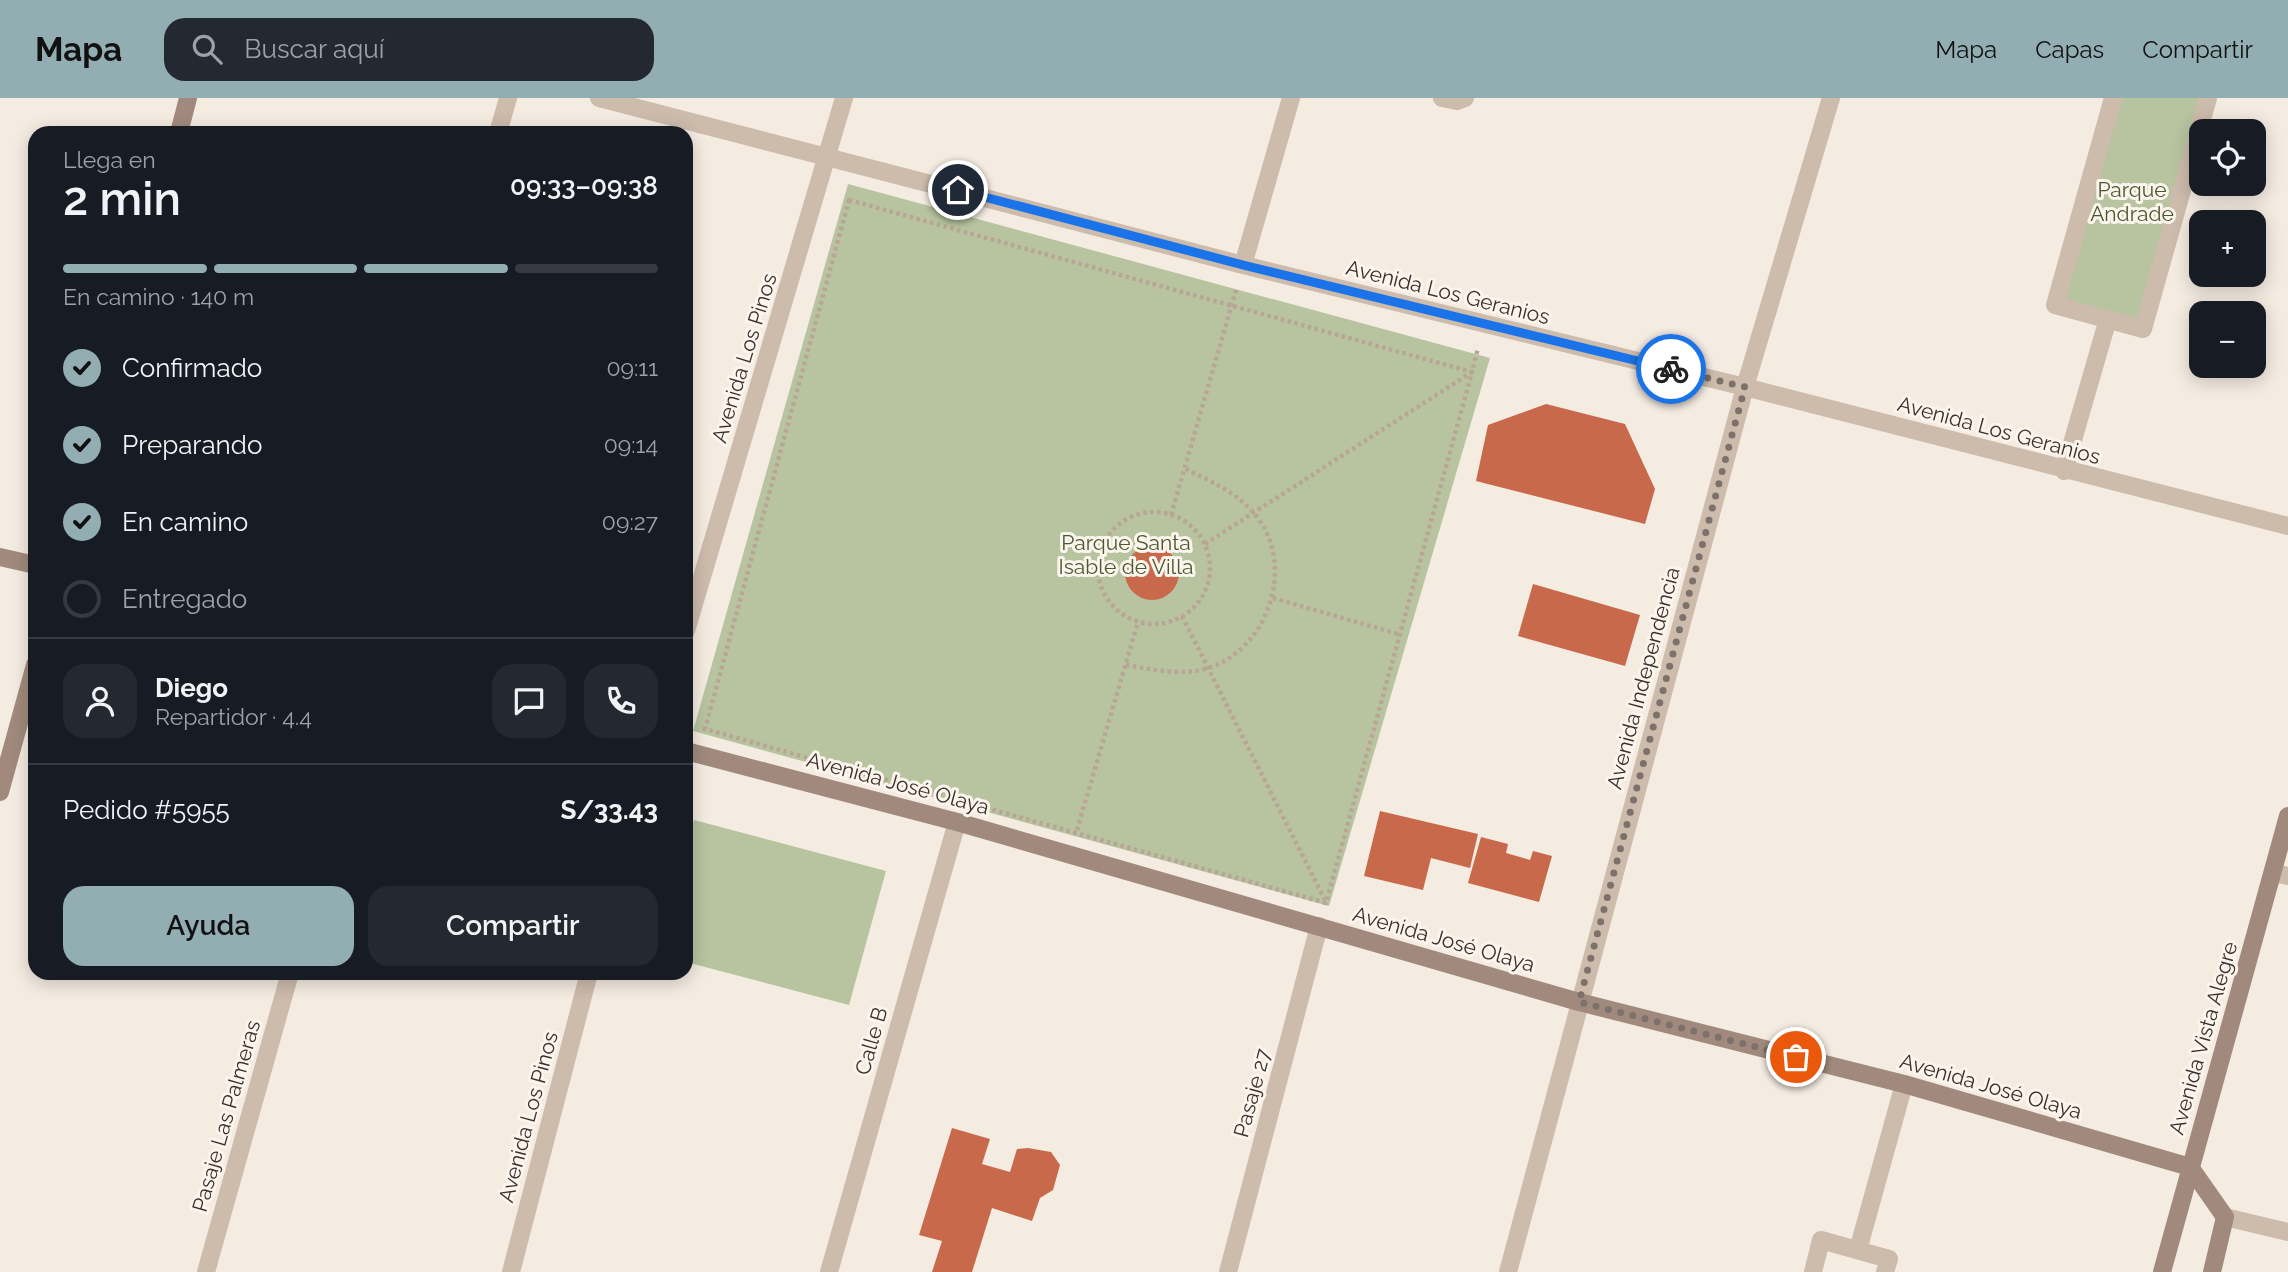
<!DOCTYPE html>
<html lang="es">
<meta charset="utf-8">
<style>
body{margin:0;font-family:Raleway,sans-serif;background:#242831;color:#f1f3f6;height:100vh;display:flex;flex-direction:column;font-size:26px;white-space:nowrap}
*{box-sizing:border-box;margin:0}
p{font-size:23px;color:#9ea1a6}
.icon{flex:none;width:38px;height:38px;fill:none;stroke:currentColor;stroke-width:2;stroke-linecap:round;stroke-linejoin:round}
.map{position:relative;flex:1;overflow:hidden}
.side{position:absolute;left:28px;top:28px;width:665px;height:854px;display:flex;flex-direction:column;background:#171b24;border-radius:21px;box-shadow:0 4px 18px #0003}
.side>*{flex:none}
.fabs{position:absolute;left:2189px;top:21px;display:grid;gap:14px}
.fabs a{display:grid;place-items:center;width:77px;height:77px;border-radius:14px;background:#171b24;box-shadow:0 4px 18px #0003;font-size:35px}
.pin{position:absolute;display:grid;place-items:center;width:60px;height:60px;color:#fff;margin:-30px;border:4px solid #fff;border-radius:50%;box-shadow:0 2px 7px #0007}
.courier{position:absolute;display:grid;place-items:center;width:70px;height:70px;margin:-35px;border:5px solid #1a73e8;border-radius:50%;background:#fff;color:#222;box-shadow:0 2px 9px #0007}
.head em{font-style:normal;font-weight:600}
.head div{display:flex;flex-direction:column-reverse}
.head{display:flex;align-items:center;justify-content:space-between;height:119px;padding:0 35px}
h1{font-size:46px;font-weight:600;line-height:52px}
.bar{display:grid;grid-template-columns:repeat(4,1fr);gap:10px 7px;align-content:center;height:84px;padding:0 35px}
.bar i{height:9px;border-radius:5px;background:#363941}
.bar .on{background:#92aeb2}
.bar p{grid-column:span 4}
.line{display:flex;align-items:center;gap:18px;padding:0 35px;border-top:2px solid #363941}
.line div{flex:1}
.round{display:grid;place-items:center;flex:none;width:74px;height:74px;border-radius:21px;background:#242831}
ol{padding:0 35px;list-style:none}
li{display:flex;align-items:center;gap:21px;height:77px}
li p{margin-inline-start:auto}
li .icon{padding:7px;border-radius:50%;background:#92aeb2;color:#111;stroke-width:4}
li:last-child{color:#9ea1a6}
li i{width:38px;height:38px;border:4px solid #363941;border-radius:50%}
.button{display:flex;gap:14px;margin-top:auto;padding:14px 35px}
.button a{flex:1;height:80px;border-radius:21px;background:#92aeb2;color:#111;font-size:28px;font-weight:600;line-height:80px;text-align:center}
.button a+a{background:#242831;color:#f1f3f6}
header{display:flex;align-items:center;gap:42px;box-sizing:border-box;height:98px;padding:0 35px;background:#92aeb2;color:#111}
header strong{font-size:33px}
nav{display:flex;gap:38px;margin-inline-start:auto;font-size:24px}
.search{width:490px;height:63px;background:#242831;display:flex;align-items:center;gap:18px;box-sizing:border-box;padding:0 24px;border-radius:21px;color:#9ea1a6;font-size:26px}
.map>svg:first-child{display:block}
.green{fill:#b8c4a0}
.building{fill:#c8694b}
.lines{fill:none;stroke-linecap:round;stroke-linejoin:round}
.path{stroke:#b9a596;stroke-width:4.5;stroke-dasharray:3.5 3.5;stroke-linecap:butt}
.street{stroke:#cdbbac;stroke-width:18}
.secondary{stroke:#a18a7d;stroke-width:18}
.done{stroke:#7c716b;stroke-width:7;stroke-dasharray:0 12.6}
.route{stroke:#1a73e8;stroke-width:9}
.labels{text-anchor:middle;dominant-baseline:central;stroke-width:6;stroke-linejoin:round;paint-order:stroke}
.park-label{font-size:21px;fill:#4a5a2e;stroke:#fbf5ee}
.street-label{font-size:21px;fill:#3b302b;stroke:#fbf5ee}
</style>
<header>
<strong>Mapa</strong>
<div class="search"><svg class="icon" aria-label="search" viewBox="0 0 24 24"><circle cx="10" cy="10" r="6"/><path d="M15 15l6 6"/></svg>Buscar aquí</div>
<nav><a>Mapa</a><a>Capas</a><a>Compartir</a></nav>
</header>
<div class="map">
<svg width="2288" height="1174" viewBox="0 0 2288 1174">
<rect width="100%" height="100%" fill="#f4ebe1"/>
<path class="green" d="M2113,0h95l-65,231 -88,-24z
M848,86l642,174 -161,548 -636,-175z
M694,722l192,51 -37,134 -163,-43v-112z"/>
<path class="building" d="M1546,306l79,20 30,65 -10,35 -169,-43 12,-56z
M1125 475a27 27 0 1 1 54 0a27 27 0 1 1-54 0Z
M1533,486l107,31 -15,51 -107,-30z
M1380,713l98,23 -8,34 -39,-10 -8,32 -59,-14z
M1481,739l27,7 -2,9 24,7 3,-9 19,5 -13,46 -71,-19z
M952,1030l38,11 -8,25 28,8 7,-23 11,-1 23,4 9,13 -7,25 -13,8 -8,23 -40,-13 -20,64h-40l10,-31 -23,-6z"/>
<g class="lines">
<path class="path" d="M849,102l623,172 -146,531 -621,-174z
M1098 470a56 56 0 1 1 112 0a56 56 0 1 1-112 0Z
M1171,417l65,-225
M1205,446l267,-172 6,-24
M1273,500l125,36
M1182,518l143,284
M1126,567c24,4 50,10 75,5 67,-15 99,-108 51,-159 -18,-20 -44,-31 -68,-43
M1077,732l61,-208"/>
<path class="street" d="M599,0l644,167 502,122 543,139
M1442,0l15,3 8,-3
M2113,0l-58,207 88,24 65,-231
M498,35l10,-35
M1243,167l48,-167
M2064,373l44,-152
M686,533l158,-533
M2273,775l15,3
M2225,1119l63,15
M1858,1152l46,-166
M206,1174l84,-299
M511,1174l78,-299
M829,1174l128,-450
M1228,1174l91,-346
M1508,1174l237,-885 86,-289
M1813,1174l8,-32 68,19 -4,13"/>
<path class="secondary" d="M179,35l9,-35
M0,459l35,8
M686,653l271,71 622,180 325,82 286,83
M0,694l35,-127
M2190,1069l35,50 -13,55
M2162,1174l126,-456"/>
</g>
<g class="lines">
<path class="done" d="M1671,271l74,18 -166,615 217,55"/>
<path class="route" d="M958,92l285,75 428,104"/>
</g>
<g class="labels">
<g class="park-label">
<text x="2132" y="91">Parque<tspan x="2132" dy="24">Andrade</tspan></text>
<text x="1126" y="444">Parque Santa<tspan x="1126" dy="24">Isable de Villa</tspan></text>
</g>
<g class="street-label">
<text transform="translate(1448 194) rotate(14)">Avenida Los Geranios</text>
<text transform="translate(744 260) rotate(-73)">Avenida Los Pinos</text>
<text transform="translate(1999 332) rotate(15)">Avenida Los Geranios</text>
<text transform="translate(1643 580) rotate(-75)">Avenida Independencia</text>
<text transform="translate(898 685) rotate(15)">Avenida José Olaya</text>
<text transform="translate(1444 841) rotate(16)">Avenida José Olaya</text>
<text transform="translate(2203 940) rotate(-74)">Avenida Vista Alegre</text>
<text transform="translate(871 943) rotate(-74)">Calle B</text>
<text transform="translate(1991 988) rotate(16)">Avenida José Olaya</text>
<text transform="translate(1252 995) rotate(-75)">Pasaje 27</text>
<text transform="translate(226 1018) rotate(-74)">Pasaje Las Palmeras</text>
<text transform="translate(528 1019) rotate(-75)">Avenida Los Pinos</text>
</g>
</g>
</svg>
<div class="fabs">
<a><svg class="icon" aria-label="locate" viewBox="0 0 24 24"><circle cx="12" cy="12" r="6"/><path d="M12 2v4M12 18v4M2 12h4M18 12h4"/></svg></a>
<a>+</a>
<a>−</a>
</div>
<div class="pin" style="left:1796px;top:959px;background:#ea580c"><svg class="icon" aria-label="bag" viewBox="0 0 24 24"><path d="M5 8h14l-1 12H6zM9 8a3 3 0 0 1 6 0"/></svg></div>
<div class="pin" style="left:958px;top:92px;background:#1f2937"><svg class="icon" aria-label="home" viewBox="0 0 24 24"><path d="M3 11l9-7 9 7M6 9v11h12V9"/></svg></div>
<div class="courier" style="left:1671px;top:271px"><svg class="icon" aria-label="bike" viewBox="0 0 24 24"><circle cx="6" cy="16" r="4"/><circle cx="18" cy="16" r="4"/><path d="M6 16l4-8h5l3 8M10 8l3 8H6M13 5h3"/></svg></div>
<section class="side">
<div class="head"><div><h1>2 min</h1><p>Llega en</p></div><em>09:33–09:38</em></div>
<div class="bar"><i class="on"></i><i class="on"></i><i class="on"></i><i></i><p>En camino · 140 m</p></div>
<ol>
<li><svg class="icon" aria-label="check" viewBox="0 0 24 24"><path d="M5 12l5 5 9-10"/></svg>Confirmado<p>09:11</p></li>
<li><svg class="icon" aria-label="check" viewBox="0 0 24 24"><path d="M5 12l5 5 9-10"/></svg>Preparando<p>09:14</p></li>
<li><svg class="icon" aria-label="check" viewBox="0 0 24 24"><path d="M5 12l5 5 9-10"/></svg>En camino<p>09:27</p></li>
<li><i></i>Entregado</li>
</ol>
<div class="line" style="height:126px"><a class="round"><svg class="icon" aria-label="person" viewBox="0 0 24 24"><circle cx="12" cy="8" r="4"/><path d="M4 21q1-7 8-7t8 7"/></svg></a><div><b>Diego</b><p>Repartidor · 4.4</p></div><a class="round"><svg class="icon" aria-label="chat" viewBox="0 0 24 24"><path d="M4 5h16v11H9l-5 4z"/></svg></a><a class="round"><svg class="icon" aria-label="phone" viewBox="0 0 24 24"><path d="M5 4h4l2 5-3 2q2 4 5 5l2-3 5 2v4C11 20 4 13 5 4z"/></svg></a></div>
<div class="line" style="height:91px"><div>Pedido #5955</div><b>S/33.43</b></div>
<div class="button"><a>Ayuda</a><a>Compartir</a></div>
</section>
</div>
